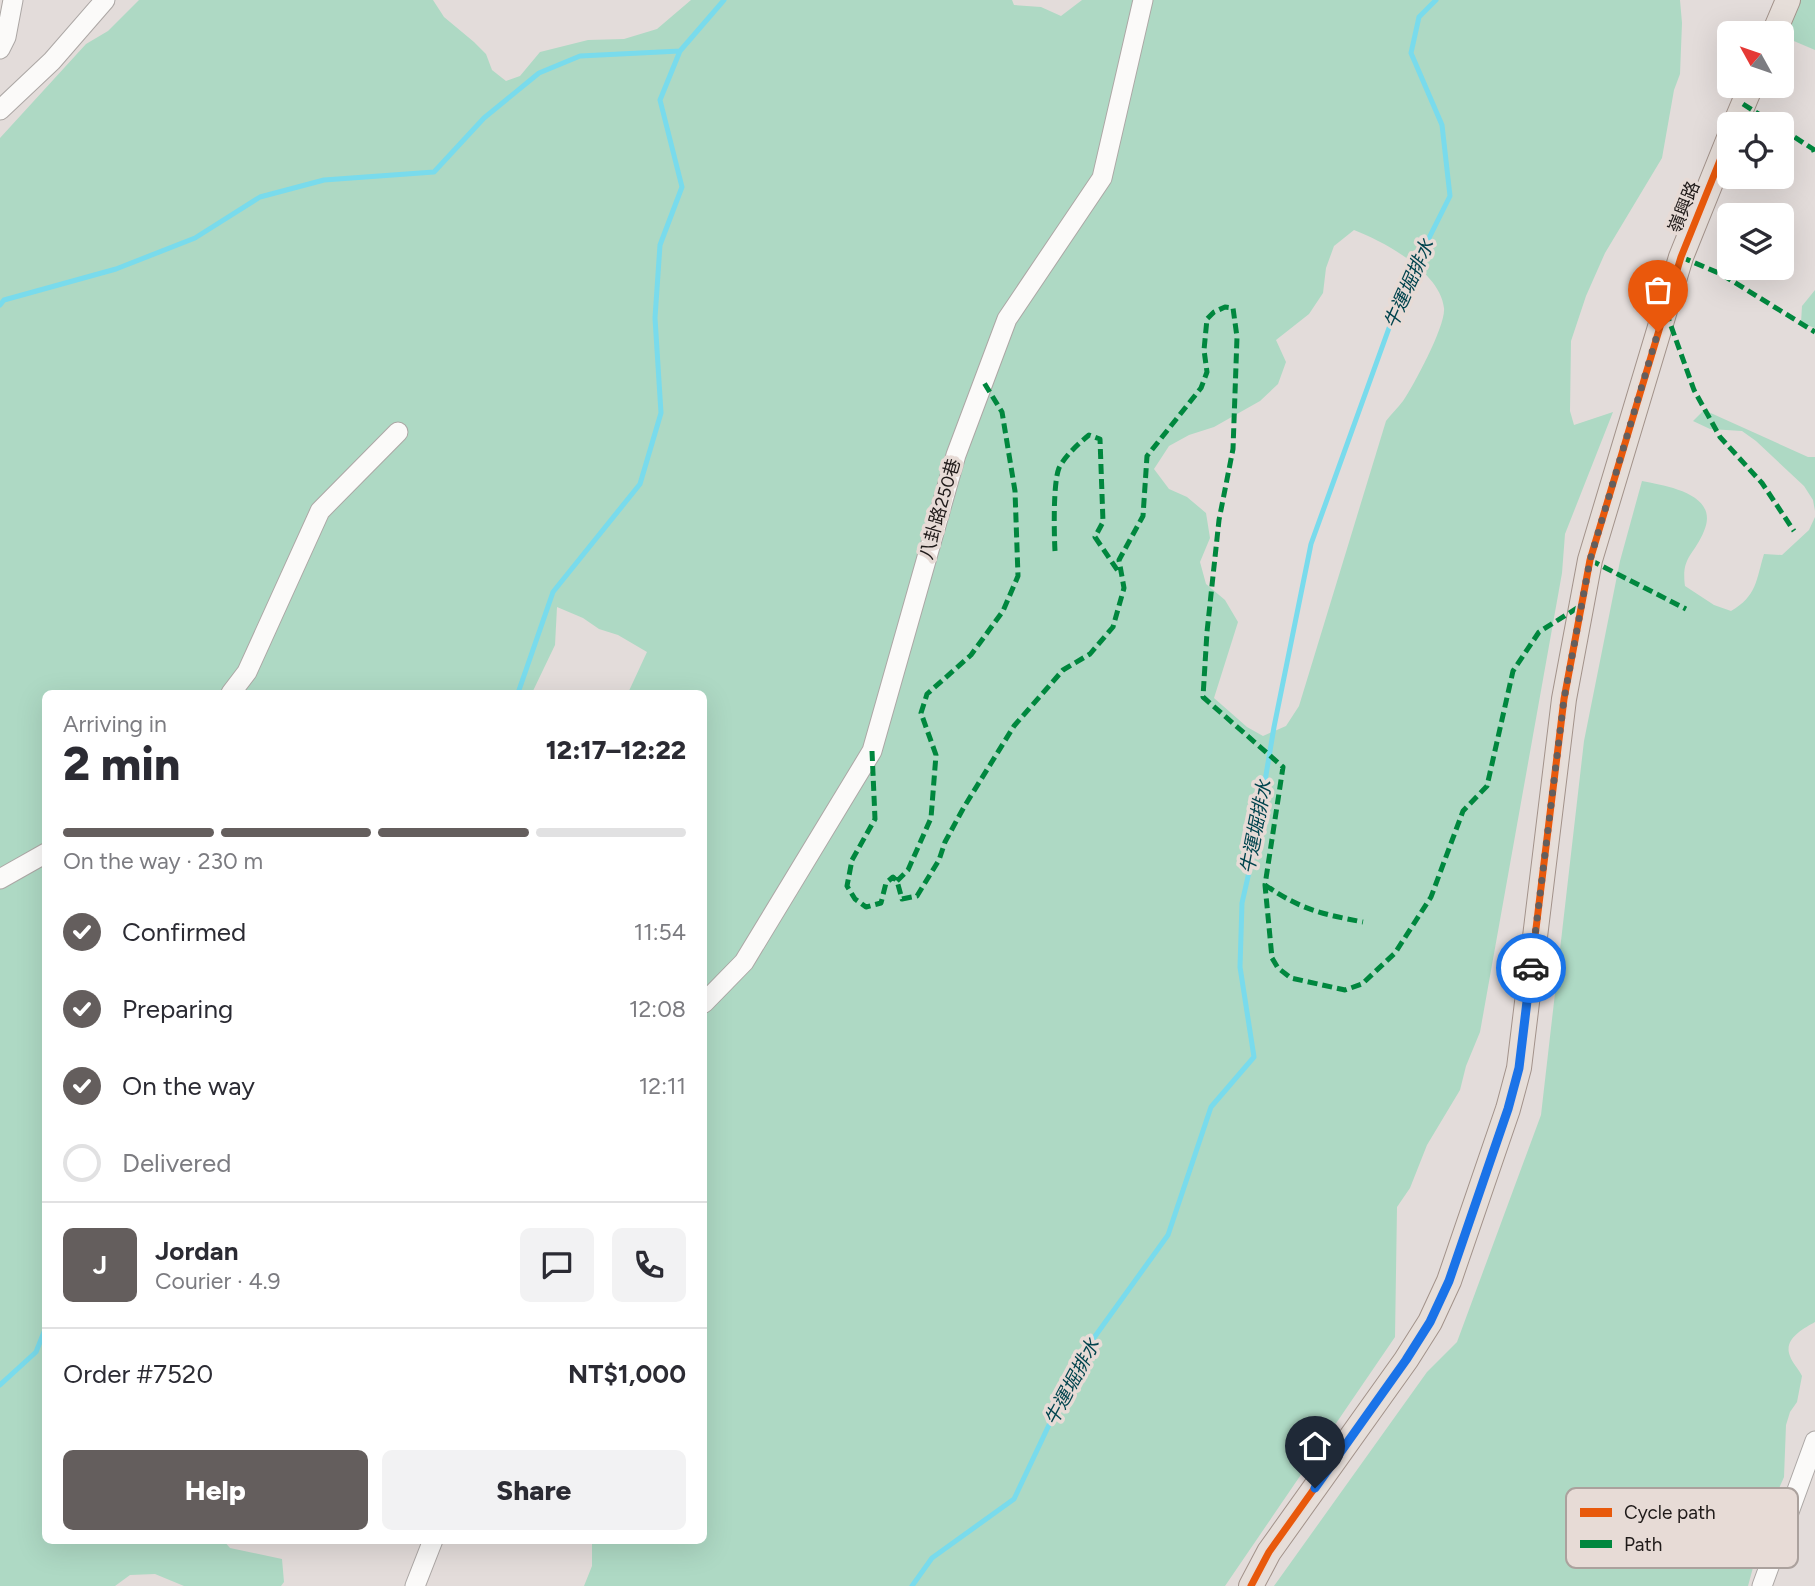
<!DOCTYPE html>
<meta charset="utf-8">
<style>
body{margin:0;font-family:Figtree,"Noto Sans TC",sans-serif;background:#f2f2f3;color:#2b2b33;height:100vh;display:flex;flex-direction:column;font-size:26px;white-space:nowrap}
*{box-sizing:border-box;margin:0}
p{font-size:23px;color:#7c7c81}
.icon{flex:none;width:38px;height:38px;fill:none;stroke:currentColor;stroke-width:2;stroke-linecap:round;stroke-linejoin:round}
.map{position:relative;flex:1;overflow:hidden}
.details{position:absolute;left:42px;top:690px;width:665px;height:854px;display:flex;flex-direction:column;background:#fff;border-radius:10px;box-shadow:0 7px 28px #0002}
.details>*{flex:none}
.needle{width:46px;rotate:310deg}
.tools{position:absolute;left:1717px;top:21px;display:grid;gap:14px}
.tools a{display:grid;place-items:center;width:77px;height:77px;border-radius:10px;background:#fff;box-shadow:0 7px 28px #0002;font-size:35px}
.pin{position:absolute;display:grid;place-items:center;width:60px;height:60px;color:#fff;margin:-72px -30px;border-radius:50% 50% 50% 0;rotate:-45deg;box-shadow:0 0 7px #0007}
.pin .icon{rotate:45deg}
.courier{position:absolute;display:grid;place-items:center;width:70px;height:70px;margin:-35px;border:5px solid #1a73e8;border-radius:50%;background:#fff;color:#222;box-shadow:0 2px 9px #0007}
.headline em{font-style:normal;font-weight:800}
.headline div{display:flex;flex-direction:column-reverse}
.headline{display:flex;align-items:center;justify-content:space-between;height:119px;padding:0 21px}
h1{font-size:46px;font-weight:800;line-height:52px}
.bar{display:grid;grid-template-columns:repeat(4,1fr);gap:10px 7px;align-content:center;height:84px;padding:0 21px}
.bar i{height:9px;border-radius:5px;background:#e1e1e2}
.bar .selected{background:#645e5d}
.bar p{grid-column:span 4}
.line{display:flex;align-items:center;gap:18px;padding:0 21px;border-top:2px solid #e1e1e2}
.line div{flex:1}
.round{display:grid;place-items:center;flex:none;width:74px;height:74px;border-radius:10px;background:#f2f2f3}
ol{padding:0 21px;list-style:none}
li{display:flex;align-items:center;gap:21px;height:77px}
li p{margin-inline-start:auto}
li .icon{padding:7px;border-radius:50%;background:#645e5d;color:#fff;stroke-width:4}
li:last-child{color:#7c7c81}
li i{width:38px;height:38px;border:4px solid #e1e1e2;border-radius:50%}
.button{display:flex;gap:14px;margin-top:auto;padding:14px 21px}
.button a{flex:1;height:80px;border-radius:10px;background:#645e5d;color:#fff;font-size:28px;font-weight:800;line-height:80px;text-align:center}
.button a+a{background:#f2f2f3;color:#2b2b33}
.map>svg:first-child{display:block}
.green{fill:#aed9c4;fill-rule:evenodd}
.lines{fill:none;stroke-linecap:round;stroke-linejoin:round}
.stream{stroke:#79dbec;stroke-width:5}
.minor-casing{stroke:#aca7a5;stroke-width:21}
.major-casing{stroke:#a2928a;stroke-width:26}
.minor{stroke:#fbfaf9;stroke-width:19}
.major{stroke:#e6ded9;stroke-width:24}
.quiet{stroke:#00873e;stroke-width:5;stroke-dasharray:10 5;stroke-linecap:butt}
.cycleway-casing{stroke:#e7dbd6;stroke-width:11}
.cycleway{stroke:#e8590c;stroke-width:7}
.done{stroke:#645e5d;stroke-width:7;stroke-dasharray:0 12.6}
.route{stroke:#1a73e8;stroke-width:9}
.labels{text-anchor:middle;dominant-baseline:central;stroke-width:7;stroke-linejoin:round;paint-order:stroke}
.street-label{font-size:18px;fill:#1f1a19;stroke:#e7dbd6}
.water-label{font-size:19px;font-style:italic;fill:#00434d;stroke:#e7dbd6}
.key{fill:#e7dbd6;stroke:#aba19d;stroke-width:2}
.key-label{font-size:19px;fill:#1f1a19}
</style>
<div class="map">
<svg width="1815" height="1586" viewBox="0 0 1815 1586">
<rect width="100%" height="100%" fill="#e3dcda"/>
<path class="green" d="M139,0h294l11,17 30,25 12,12 6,16 14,11 14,-5 20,-24 48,-12 36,-1 33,-10 34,-29h321l2,5 27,2 20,9 21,-16h598l2,23 -2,51 -6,16 -12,68 -57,95 -19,43 -15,45 -1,70 4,14 39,-13 -48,122 -3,39 -82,459 -14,34 -6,24 -33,55 -17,43 -13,19 -2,130 -170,249h-641l8,-20v-26h112v-847h-76l19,-41 -29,-17 -19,-6 -16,-11 -26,-11 -2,38 -23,48h-486v847h177l7,8 52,11 2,23 -3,4h-97l-29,-12 -25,1 -15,11h-115v-1448l86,-94 22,-13zM1354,230c31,12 86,42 90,78 2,17 -30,77 -41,93 -5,7 -12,13 -17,20l-87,285 -13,20 -23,10 -16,-9 -33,-29 24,-76 -13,-22 -19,-16 -6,-22 10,-24 -4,-25 -19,-16 -18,-8 -15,-20 15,-23 20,-11 25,-8 46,-26 18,-17 8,-22 -10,-22 33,-26 14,-21 3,-25 8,-22z
M1794,0h21v50l-33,-14z
M1815,290v38l-14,-5 1,-17z
M1704,410l104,47h7v54l-2,-11 -9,-14 -48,-45 -14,-10 -32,-2 -17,-8z
M1642,481c25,5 78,13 62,50 -10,25 -23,25 -19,55l29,19 17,6c26,-15 25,-31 33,-57l18,1 27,-25 6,-13v805c-12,7 -32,17 -25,34 2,7 9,13 12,20l-5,26 -7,10 -4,13 -2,52 -17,39 -19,70h-474l153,-214 30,-30 84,-227 43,-374 36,-180z"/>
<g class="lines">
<path class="stream" d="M0,305l4,-5 112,-31 79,-31 65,-41 64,-17 110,-8 50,-54 55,-45 41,-17 100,-5 44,-51
M518,693l35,-101 87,-108 21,-71 -6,-95 5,-73 22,-58 -22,-87 20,-49
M0,1385l36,-33 10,-25
M912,1586l20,-28 82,-59 69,-146 85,-118 43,-128 43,-50 -14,-90 2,-64 10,-44 22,-132 37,-183 91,-252 48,-96 -8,-71 -31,-72 8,-36 17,-17"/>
<defs>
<path id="minor" d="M0,49l6,-12 7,-37
M0,110l52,-49 53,-61
M231,693l16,-21 73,-161 78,-79
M0,879l46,-26
M704,1003l40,-41 128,-211 84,-296 51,-136 95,-141 41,-178
M415,1586l18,-46
M1762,1586l53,-145"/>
<path id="major" d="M1774,33l14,-33
M1735,124l16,-38
M1251,1586l18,-34 137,-192 24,-38 19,-41 59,-172 11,-41 45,-369 26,-139 91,-303 48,-119"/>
</defs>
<use href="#minor" class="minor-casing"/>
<use href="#major" class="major-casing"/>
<use href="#minor" class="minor"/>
<use href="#major" class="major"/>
<path class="quiet" d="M1743,104l31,20
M1782,129l31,20 2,5
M1681,257l40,17 94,58
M1666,312l28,78 26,47 42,46 32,48
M1055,551c-1,-18 -2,-68 4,-83 6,-12 19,-24 30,-33l11,4 3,83 -8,15 25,37
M1590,560l96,49
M872,751l3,68 -23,41 -5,26 8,13 11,8 15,-4 5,-20 7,-6 4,4 5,18 15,-3 22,-36 6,-18 19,-35 50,-81 49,-56 27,-16 23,-27 11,-39 -5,-28 24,-44 4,-60 54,-68 6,-16 -3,-22 3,-31 7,-7 11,-5 8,1 4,29 -4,112 -14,71 -12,112 -4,65 80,70 -18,118 7,73 6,10 13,10 54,12 17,-6 33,-31 36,-56 32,-86 24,-25 26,-115 26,-39 43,-27
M897,881l11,-11 23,-52 5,-63 -15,-42 6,-19 44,-39 32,-44 15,-35 -3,-85 -13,-79 -19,-31
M1265,885c35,24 56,29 98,37"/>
<defs>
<path id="cycleway" d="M1251,1586l18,-34 137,-192 24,-38 19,-41 59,-172 11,-41 45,-369 26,-139 91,-303 48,-119"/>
</defs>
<use href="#cycleway" class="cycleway-casing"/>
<use href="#cycleway" class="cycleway"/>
</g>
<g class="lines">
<path class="done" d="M1531,968l33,-269 26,-139 68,-228"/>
<path class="route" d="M1315,1488l91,-128 24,-38 19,-41 59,-172 11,-41 12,-100"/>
</g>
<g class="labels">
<g class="street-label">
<text transform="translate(1684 207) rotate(-68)">嶺興路</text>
<text transform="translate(940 509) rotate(-74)">八卦路250巷</text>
</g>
<g class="water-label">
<text transform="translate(1409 284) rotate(-66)">牛運堀排水</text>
<text transform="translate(1256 827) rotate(-79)">牛運堀排水</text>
<text transform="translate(1072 1382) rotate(-62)">牛運堀排水</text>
</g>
</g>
<rect x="1566" y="1488" width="232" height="80" rx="10" class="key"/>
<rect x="1580" y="1508" width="32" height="9" fill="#e8590c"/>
<rect x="1580" y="1540" width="32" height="8" fill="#00873e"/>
<g class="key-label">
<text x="1624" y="1519">Cycle path</text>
<text x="1624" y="1551">Path</text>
</g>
</svg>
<div class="tools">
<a><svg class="needle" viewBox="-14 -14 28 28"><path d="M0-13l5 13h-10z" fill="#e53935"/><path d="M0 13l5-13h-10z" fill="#7c7c81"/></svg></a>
<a><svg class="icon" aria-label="locate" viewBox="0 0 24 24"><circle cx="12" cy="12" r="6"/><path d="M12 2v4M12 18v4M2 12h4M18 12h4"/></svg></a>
<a><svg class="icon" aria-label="layers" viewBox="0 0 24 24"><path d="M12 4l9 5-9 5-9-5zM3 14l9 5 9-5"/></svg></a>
</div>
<div class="pin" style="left:1658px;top:332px;background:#ea580c"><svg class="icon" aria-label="bag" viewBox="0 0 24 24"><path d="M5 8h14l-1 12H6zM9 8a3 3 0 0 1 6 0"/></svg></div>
<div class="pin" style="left:1315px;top:1488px;background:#1f2937"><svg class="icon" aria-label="home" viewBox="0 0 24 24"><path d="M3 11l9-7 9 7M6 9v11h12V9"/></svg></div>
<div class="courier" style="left:1531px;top:968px"><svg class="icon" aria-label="car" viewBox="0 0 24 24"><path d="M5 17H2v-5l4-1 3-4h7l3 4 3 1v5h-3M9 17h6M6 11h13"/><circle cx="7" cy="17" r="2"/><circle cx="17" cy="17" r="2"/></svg></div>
<section class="details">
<div class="headline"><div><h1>2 min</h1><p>Arriving in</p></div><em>12:17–12:22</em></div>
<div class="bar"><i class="selected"></i><i class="selected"></i><i class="selected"></i><i></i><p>On the way · 230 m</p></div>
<ol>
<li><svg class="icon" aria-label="check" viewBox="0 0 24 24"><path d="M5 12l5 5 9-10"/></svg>Confirmed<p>11:54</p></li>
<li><svg class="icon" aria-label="check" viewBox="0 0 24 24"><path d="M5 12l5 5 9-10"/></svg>Preparing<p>12:08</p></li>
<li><svg class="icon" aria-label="check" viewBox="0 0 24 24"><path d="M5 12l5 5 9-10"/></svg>On the way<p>12:11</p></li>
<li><i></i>Delivered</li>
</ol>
<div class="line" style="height:126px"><b class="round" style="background:#645e5d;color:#fff">J</b><div><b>Jordan</b><p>Courier · 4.9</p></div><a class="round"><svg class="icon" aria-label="chat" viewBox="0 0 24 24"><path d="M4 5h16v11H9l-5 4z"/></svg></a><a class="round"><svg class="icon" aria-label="phone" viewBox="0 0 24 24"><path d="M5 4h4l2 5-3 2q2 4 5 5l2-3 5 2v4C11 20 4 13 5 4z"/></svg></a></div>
<div class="line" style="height:91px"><div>Order #7520</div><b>NT$1,000</b></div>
<div class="button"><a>Help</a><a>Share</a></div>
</section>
</div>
